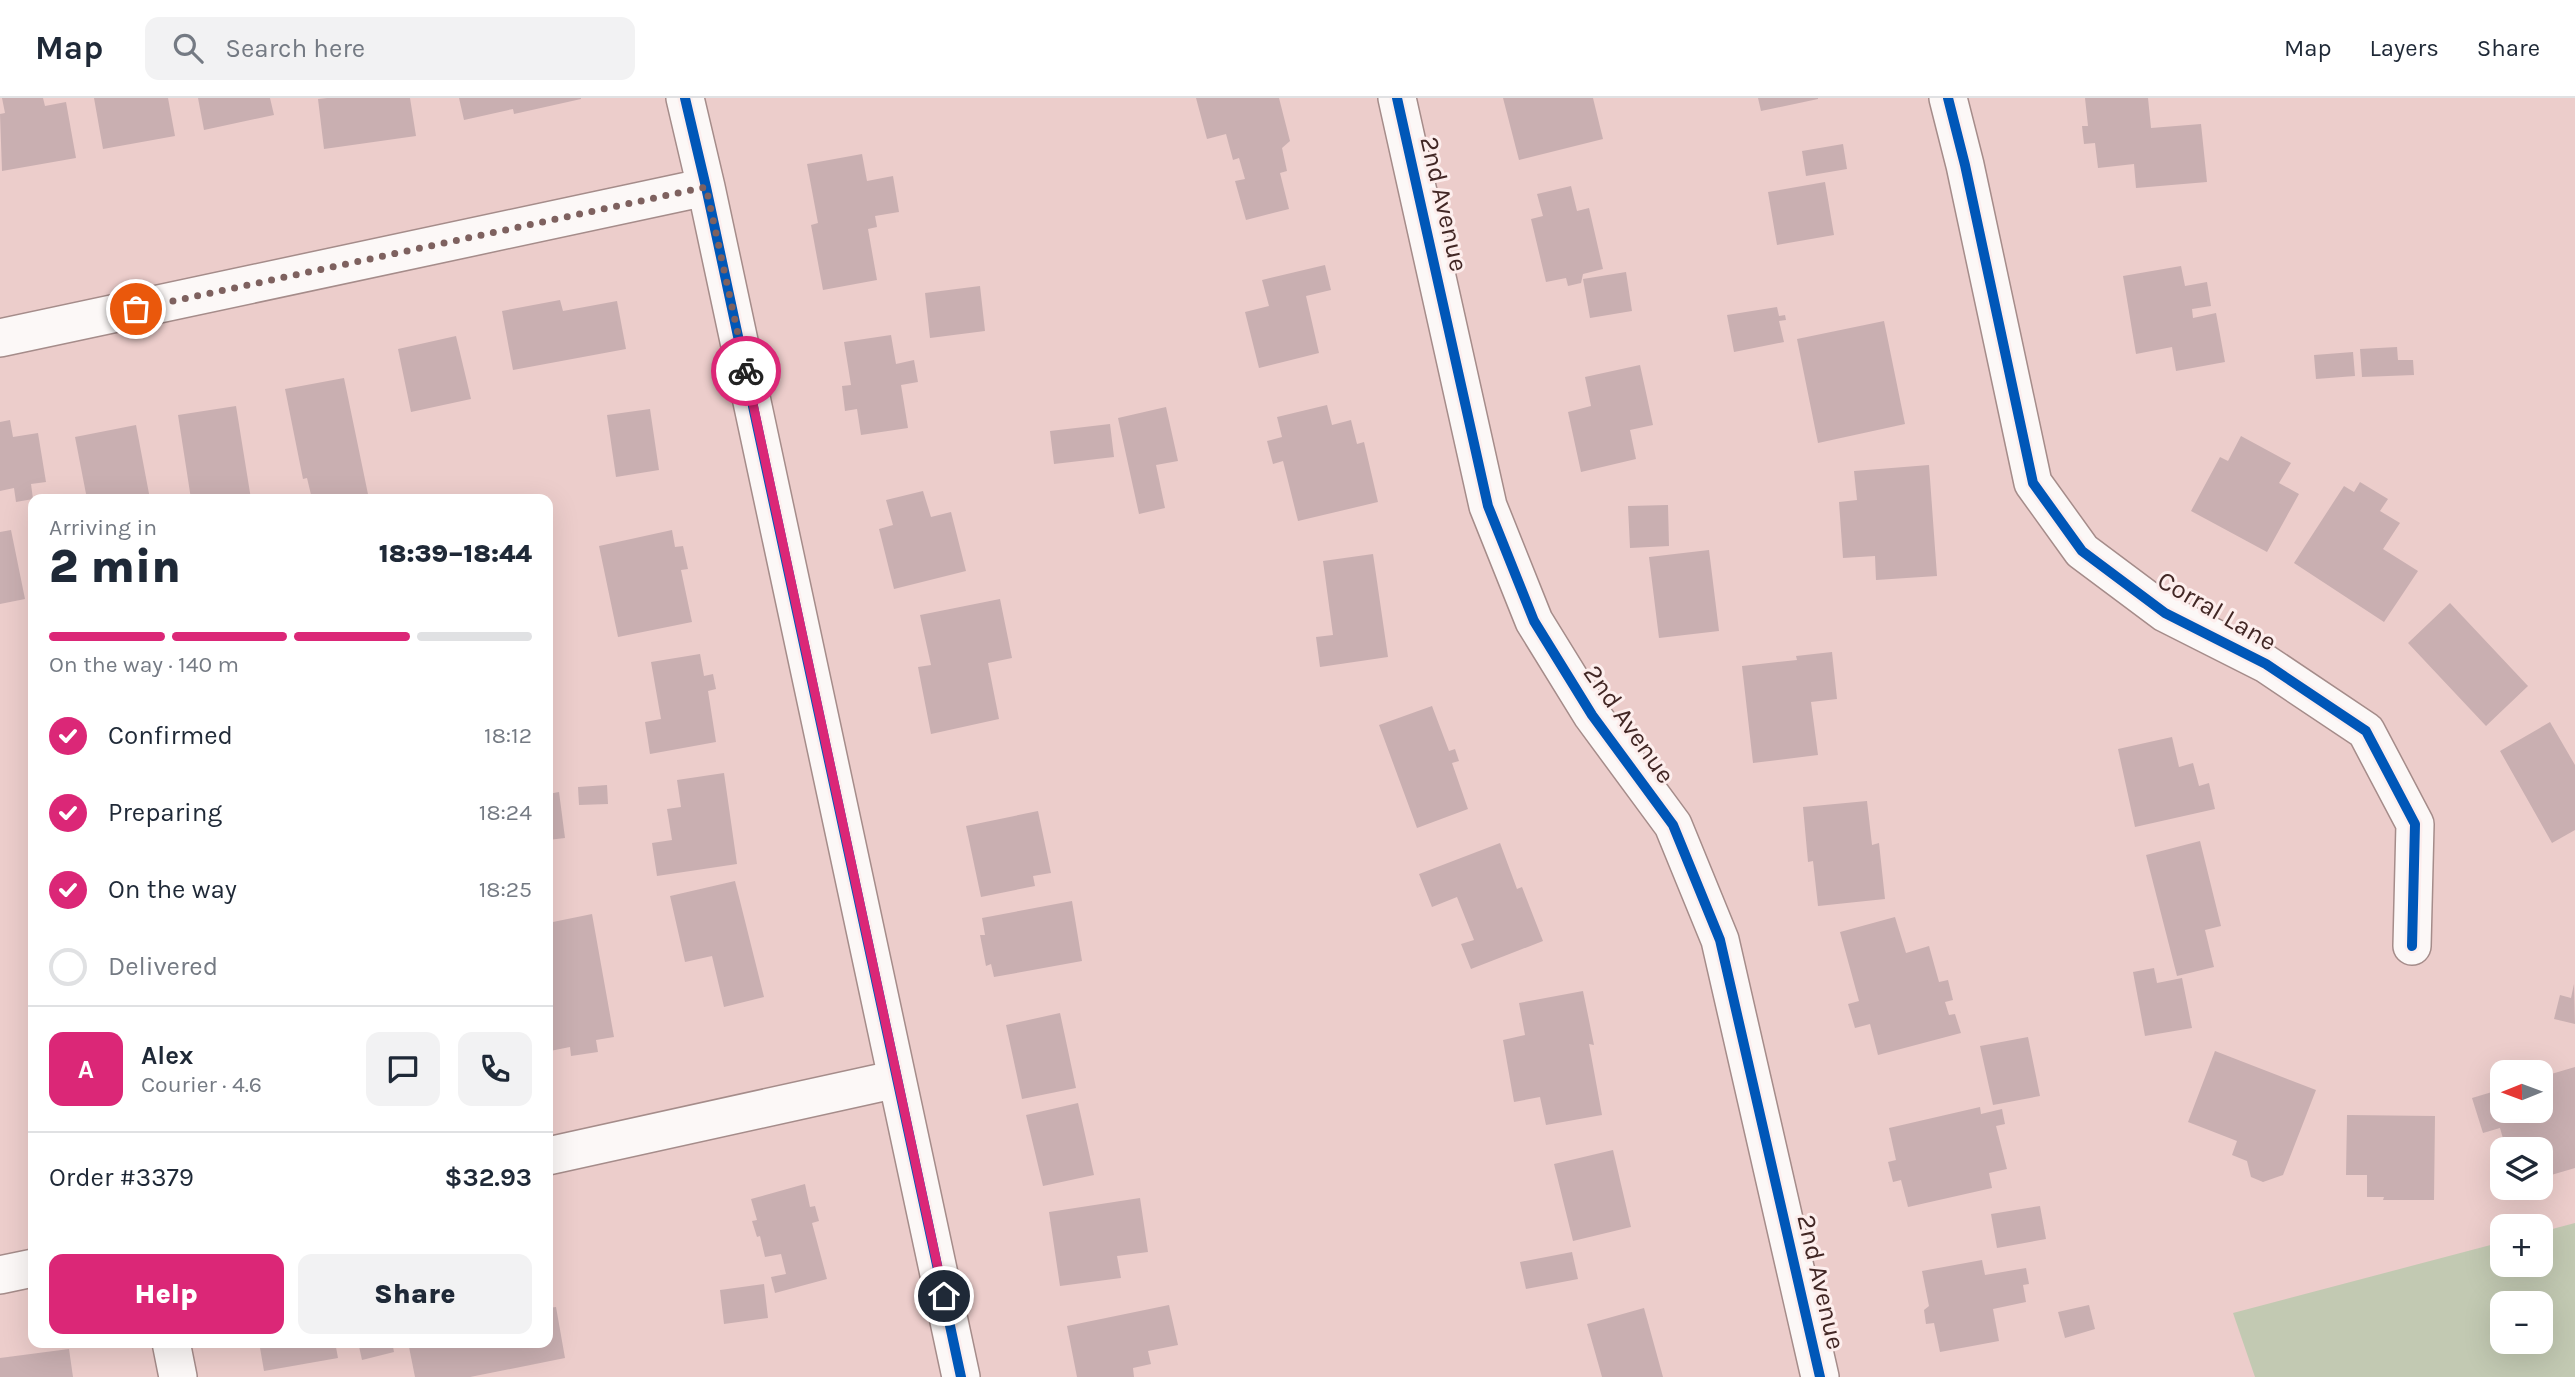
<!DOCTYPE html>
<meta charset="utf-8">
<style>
body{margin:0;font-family:Karla,sans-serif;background:#f2f2f3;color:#1f2937;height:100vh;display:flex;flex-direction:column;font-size:26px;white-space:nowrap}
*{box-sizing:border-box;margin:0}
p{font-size:23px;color:#747a83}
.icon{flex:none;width:38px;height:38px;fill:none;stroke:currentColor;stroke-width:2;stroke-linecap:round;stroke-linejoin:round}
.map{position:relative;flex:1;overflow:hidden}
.details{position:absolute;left:28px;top:396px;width:525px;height:854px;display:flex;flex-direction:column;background:#fff;border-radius:14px;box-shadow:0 7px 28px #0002}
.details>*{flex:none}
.needle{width:46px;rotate:269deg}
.tools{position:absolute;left:2490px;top:962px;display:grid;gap:14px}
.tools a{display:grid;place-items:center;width:63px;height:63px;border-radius:14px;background:#fff;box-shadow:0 7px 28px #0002;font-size:35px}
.pin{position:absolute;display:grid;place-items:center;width:60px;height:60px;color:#fff;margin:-30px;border:4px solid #fff;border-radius:50%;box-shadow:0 2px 7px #0007}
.courier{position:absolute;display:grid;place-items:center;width:70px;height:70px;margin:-35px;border:5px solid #db2777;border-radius:50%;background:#fff;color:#222;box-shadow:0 2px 9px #0007}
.overview em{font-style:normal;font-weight:800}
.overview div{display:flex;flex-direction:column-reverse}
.overview{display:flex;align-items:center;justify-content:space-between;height:119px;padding:0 21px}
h1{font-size:46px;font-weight:800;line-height:52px}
.bar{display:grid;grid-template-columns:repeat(4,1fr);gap:10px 7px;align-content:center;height:84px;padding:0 21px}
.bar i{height:9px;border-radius:5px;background:#e0e1e3}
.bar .selected{background:#db2777}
.bar p{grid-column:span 4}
.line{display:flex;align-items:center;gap:18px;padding:0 21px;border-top:2px solid #e0e1e3}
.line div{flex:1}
.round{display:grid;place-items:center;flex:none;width:74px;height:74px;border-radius:14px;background:#f2f2f3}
ol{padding:0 21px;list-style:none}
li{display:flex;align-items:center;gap:21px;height:77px}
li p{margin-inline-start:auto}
li .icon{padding:7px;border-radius:50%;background:#db2777;color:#fff;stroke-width:4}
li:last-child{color:#747a83}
li i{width:38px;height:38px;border:4px solid #e0e1e3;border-radius:50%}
.cta{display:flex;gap:14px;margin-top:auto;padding:14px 21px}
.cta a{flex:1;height:80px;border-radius:14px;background:#db2777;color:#fff;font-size:28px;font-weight:800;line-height:80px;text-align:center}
.cta a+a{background:#f2f2f3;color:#1f2937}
header{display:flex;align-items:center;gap:42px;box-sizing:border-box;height:98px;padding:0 35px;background:#fff;border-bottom:2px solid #e0e1e3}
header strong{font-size:33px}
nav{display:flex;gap:38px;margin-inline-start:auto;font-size:24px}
.search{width:490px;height:63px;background:#f2f2f3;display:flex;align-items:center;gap:18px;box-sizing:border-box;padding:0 24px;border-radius:14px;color:#747a83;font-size:26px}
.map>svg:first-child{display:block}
.green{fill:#c2c9b2;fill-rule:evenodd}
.building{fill:#c9afb1}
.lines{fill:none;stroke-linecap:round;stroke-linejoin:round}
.street-casing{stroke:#a58c8a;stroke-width:40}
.street{stroke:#fcf8f7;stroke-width:37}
.cycleway-casing{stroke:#fdeeed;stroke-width:15}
.cycleway{stroke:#0057b8;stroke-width:10}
.done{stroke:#7e615f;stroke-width:7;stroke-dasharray:0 12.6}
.route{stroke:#db2777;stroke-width:9}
.labels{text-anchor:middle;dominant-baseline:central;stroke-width:6;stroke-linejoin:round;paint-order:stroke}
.street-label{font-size:26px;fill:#422725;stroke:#fdeeed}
</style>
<header>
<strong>Map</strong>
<div class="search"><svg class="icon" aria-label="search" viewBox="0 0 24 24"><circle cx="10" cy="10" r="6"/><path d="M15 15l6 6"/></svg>Search here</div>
<nav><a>Map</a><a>Layers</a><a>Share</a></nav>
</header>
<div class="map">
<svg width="2575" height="1279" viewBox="0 0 2575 1279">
<rect width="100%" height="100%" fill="#eccdcb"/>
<path class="green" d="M2575,1125v154h-320l-22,-64 269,-71v23h39v-33zM2502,1206h39v38h-39z"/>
<path class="building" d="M2,0h41l2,8 21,-4 10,56 -74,13 -2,-57 5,-1z
M94,0h74l7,38 -72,13z
M198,0h72l4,17 -70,15z
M327,0h83l6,38 -92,13 -6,-50z
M459,0h122v1l-67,15 -1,-5 -49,11z
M1196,0h83l11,43 -8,7 5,23 -7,2 9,36 -43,11 -11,-39 10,-2 -6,-21 -6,2 -7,-26 -19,5z
M1503,0h90l10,41 -84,21z
M1758,0h60v1l-57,12z
M2085,0h63l3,30 50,-4 6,58 -71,6 -2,-24 -36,4 -3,-25 -11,1 -2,-18h6z
M1843,46l4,25 -41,7 -4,-25z
M862,56l5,27 26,-5 6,36 -24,4 2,11 -9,2 9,51 -54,10 -12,-65 7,-2 -11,-59z
M1825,84l9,53 -57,10 -9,-53z
M1571,88l6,25 12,-3 14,61 -20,5 -2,9 -13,3 -2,-8 -20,4 -15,-63 12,-3 -6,-22z
M1325,167l6,25 -25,6 13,57 -60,15 -14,-56 24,-6 -7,-26z
M2181,168l4,20 22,-4 4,24 -19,3 1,9 23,-5 9,49 -49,9 -4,-24 -36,7 -13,-78z
M1626,174l6,39 -42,7 -7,-39z
M980,188l5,45 -55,7 -5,-45z
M560,202l3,11 54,-10 9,48 -113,21 -11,-59z
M1777,209l2,9 6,-1 1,5 -7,1 5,21 -50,10 -7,-37z
M1884,223l21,103 -87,19 -21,-104z
M891,237l5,29 18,-4 4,22 -17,3 7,43 -47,7 -4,-26 -12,2 -3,-25 9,-1 -7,-43z
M456,238l15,63 -60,13 -13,-63z
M2397,249l1,13h15l1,15 -52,2 -2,-28z
M2353,254l2,24 -39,3 -2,-24z
M1640,267l13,60 -23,5 6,29 -55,13 -13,-60 23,-6 -6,-29z
M344,280l25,121h-57l-5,-21 -4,1 -18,-90z
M1327,307l5,20 19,-5 6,24 7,-2 14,60 -80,19 -15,-60 -10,3 -6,-23 15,-4 -5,-20z
M236,308l15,93h-60l-13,-84z
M1166,309l12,54 -22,4 9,43 -26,6 -21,-96z
M650,311l9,61 -43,7 -9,-62z
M10,322l3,17 25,-4 8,49 -15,2 2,15 -17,3 -2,-14 -14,3v-69z
M1110,326l4,33 -60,7 -4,-33z
M136,327l14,74h-63l-12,-62z
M2241,338l50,27 -12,20 20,11 -32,58 -76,-41 29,-54 8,4z
M1929,367l8,111 -61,4 -1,-24 -32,2 -4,-56 18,-2 -3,-29z
M2360,384l28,17 -8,12 20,12 -17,26 35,22 -34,51 -90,-59 50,-77 10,6z
M923,393l8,26 20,-5 15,59 -72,18 -15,-60 14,-4 -7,-25z
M1668,407l1,41 -39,2 -2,-42z
M11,432l14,69 -25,5v-72z
M672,432l3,17 8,-1 5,23 -7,1 11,52 -74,15 -19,-91z
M1709,452l10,81 -60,7 -10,-81z
M1373,456l15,103 -68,10 -4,-30 17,-2 -10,-74z
M1000,501l12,59 -24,5 11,56 -68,15 -13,-67 13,-2 -11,-50z
M2450,505l78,83 -42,40 -78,-83z
M1832,554l5,47 -26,3 7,53 -65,8 -11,-97 55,-6 -1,-4z
M700,556l4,22 9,-2 3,15 -8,2 8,51 -66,12 -5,-32 16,-3 -10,-57z
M1432,608l17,45 6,-2 4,12 -7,2 16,46 -51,19 -38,-103z
M2550,624l25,43v65l-23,13 -52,-92z
M2172,639l7,30 14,-4 6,23 10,-3 6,26 -80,18 -17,-78z
M724,675l13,91 -80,12 -5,-33 20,-3 -5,-31 14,-2 -4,-27z
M607,687l1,19 -29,1 -1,-18z
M559,694l6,46 -17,2v-46z
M1867,703l5,44 7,-2 6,56 -67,7 -5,-45 -5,1 -5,-55z
M1038,713l13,62 -18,3 2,10 -54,11 -15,-71z
M2200,743l21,85 -16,4 9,37 -37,9 -31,-121z
M1500,745l17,46 5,-2 21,54 -72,28 -10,-25 13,-4 -17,-43 -25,10 -13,-33z
M735,783l29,116 -40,10 -12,-51 -27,6 -15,-66z
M1072,803l10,60 -88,16 -3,-13 -5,2 -6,-31h5l-3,-17z
M592,816l22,123 -18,3 2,12 -27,4 -1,-9 -20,4 -2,-14v-114z
M1895,819l11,36 23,-7 10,36 9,-2 5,20 -8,2 4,13 6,-1 6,19 -83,22 -8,-31 -15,4 -7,-24 11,-3 -19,-69z
M2154,870l3,15 25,-5 10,50 -47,8 -12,-64z
M2574,886l1,40 -21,-5 6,-24 11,3z
M1583,893l11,54 -5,-1 13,71 -56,10 -6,-28 -26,5 -11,-62 22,-5 -6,-32z
M1060,915l16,75 -54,11 -16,-74z
M2028,939l12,59 -47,9 -13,-59z
M2215,953l101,39 -33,85 -20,7 -12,-5 -4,-16 -15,-6 5,-14 -49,-19z
M2575,969v101l-34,10v-28h-39v28l-10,-32 12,-4 -4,-14 -17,5 -11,-35 30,-9v22h39v-34z
M1078,1005l16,72 -51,11 -17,-71z
M1980,1009l1,7 21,-5 3,15 -9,2 11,43 -18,4 3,15 -84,19 -7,-27 -8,2 -5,-20 8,-2 -7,-32z
M2347,1017l88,1 -1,84h-51l1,-3h-17v-22h-21z
M1613,1052l18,77 -58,14 -19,-77z
M805,1086l5,23 5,-1 4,15 -7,2 15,56 -52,14 -4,-16 15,-3 -5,-20 -16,3 -5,-21 -3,1 -5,-16 5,-1 -6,-21z
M1140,1100l8,54 -31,4 4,22 -61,8 -11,-74z
M2040,1108l6,33 -49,9 -6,-34z
M1572,1154l6,27 -52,10 -6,-27z
M1982,1162l3,15 41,-7 3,16 -6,1 3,17 -33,7 6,32 -59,11 -6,-29 -8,1 -2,-14 5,-4 -7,-35z
M764,1186l4,34 -44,6 -4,-34z
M1169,1207l9,40 -30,6 3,13 -18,4 1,9h-57l-10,-51z
M2089,1207l6,24 -30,9 -7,-26z
M556,1209l9,51 -95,19h-55l-7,-35h140v-34z
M1644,1210l19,69h-61l-15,-53z
M259,1244h76l3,16 -74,13z
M358,1244h34l2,10 -32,8z
M69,1251l4,28h-73v-19z"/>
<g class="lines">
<defs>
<path id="street" d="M685,0l21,89 255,1190
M1397,0l91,408 46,115 58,94 81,110 47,115 100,437
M1948,0l17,67 68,318 49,68 83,62 101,51 100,67 49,93 -3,122
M0,240l706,-151
M548,1058l349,-77
M0,1177l33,-7
M171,1244l7,35"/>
</defs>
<use href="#street" class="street-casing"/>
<use href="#street" class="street"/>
<defs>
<path id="cycleway" d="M685,0l21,89 255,1190
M1397,0l91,408 46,115 58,94 81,110 47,115 100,437
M1948,0l17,67 68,318 49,68 83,62 101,51 100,67 49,93 -3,122"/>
</defs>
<use href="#cycleway" class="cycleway-casing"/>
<use href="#cycleway" class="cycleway"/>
</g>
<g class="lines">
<path class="done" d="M136,211l570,-122 40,184"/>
<path class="route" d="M746,273l198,925"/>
</g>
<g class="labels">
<g class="street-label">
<text transform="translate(1444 106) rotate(77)">2nd Avenue</text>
<text transform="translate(2217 513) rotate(30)">Corral Lane</text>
<text transform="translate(1629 626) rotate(55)">2nd Avenue</text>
<text transform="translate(1821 1184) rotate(77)">2nd Avenue</text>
</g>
</g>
</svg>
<div class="tools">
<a><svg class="needle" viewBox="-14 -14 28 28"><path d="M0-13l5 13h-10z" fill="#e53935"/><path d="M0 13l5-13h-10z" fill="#747a83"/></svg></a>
<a><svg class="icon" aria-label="layers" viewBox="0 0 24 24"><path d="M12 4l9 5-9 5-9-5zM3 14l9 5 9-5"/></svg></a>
<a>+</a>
<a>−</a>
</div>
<div class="pin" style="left:136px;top:211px;background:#ea580c"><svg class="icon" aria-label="bag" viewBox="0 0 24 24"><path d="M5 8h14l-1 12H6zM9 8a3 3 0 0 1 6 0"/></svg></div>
<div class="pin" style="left:944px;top:1198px;background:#1f2937"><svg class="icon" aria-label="home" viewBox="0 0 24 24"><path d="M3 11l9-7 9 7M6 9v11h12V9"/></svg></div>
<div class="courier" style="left:746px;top:273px"><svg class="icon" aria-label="bike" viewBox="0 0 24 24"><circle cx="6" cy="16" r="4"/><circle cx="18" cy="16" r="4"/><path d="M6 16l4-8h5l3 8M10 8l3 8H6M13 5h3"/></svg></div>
<section class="details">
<div class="overview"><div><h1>2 min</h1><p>Arriving in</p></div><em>18:39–18:44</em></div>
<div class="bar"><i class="selected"></i><i class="selected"></i><i class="selected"></i><i></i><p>On the way · 140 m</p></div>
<ol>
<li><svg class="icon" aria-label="check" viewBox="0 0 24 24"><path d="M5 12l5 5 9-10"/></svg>Confirmed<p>18:12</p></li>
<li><svg class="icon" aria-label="check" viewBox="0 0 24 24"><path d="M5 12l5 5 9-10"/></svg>Preparing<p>18:24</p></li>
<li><svg class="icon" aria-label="check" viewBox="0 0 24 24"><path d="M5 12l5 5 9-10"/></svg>On the way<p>18:25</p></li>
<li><i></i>Delivered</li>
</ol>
<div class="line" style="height:126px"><b class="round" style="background:#db2777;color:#fff">A</b><div><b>Alex</b><p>Courier · 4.6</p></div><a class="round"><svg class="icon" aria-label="chat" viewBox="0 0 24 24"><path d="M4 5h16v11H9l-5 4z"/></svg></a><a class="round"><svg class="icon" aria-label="phone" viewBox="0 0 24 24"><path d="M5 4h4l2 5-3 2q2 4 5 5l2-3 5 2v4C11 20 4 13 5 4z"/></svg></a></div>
<div class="line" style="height:91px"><div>Order #3379</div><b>$32.93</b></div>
<div class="cta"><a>Help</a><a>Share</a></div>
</section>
</div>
